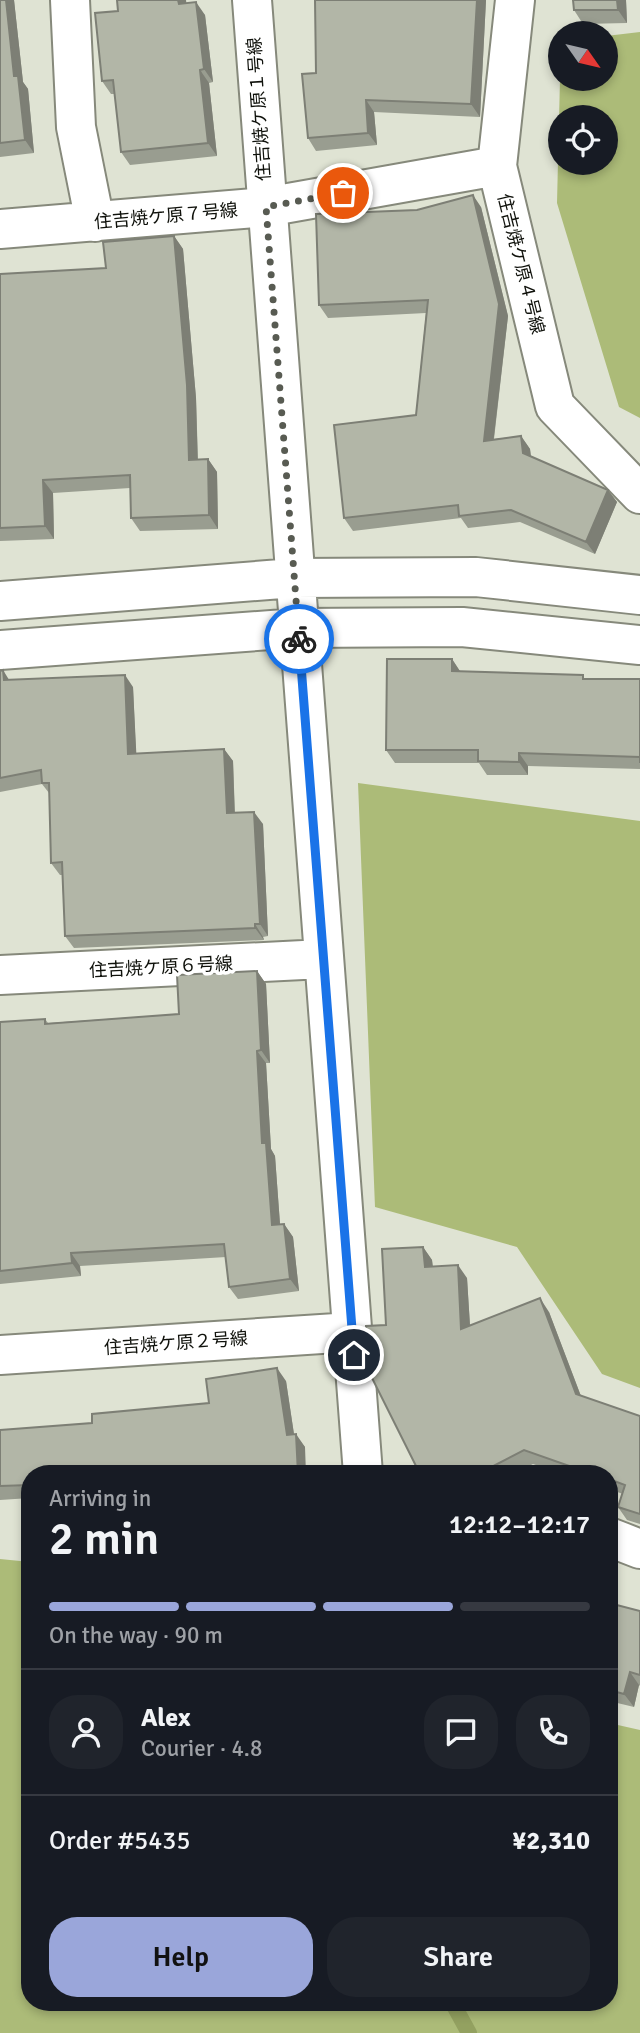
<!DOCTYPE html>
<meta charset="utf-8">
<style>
body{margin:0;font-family:Signika,"Noto Sans JP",sans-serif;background:#20242c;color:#f1f3f6;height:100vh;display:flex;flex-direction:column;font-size:26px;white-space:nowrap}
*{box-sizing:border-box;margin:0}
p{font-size:23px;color:#9ea1a6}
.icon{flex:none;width:38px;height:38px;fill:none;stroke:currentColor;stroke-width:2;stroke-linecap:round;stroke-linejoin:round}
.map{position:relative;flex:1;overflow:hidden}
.details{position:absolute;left:21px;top:1465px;width:597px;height:546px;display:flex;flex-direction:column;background:#171b24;border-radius:28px;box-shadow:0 4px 10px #0003}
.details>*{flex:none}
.needle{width:46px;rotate:124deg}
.buttons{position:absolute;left:548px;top:21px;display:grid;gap:14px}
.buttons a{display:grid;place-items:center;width:70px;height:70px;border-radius:50%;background:#171b24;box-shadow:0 4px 10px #0003;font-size:35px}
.pin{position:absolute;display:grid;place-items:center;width:60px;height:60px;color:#fff;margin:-30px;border:4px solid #fff;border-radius:50%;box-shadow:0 2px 7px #0007}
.courier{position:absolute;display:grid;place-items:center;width:70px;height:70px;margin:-35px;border:5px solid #1a73e8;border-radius:50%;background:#fff;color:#222;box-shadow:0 2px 9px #0007}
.headline em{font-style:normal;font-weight:600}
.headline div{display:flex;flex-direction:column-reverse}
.headline{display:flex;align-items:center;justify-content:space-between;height:119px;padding:0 28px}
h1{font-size:46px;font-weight:600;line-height:52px}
.bar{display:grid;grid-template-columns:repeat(4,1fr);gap:10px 7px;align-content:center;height:84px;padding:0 28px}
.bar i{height:9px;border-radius:5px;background:#363941}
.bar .on{background:#9aa6da}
.bar p{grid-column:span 4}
.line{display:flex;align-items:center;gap:18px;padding:0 28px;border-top:2px solid #363941}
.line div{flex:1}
.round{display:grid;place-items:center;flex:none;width:74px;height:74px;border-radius:28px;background:#20242c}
.primary-button{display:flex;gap:14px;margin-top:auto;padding:14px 28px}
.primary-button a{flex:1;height:80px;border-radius:28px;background:#9aa6da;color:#111;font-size:28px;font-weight:600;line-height:80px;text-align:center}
.primary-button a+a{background:#20242c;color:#f1f3f6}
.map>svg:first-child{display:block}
.forest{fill:#acbb78;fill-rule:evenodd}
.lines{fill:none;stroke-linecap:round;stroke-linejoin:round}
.stream{stroke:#93a160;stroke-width:16}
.minor-casing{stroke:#86897b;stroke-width:42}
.minor{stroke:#fff;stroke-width:38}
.wall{fill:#999d90}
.shaded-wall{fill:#7d7f75}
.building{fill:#b2b6a7;stroke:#7d7f75;stroke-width:2}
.done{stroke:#585b52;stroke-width:7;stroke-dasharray:0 12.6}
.route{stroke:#1a73e8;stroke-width:9}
.labels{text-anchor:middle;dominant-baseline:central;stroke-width:7;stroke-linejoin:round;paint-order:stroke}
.street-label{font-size:18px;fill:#10120c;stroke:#fff}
</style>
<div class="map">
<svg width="640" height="2033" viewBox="0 0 640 2033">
<rect width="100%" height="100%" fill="#dfe3d3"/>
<path class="forest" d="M640,32v386l-21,-11 -62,-204 3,-124h46v-43zM560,117h46v46h-46z
M358,783l282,38v567l-38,-14 -85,-127 -142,-40z
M0,1559l30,3v440h579v-279l31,7v303h-640z"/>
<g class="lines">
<path class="stream" d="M452,2002l17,31"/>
<defs>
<path id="minor" d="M70,0l6,127 19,95
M252,0l111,1474
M515,0l-18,166 58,240 85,88
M0,229l266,-22 231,-41
M0,601l294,-23 182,-1 164,18
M0,650l298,-22 164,-1 178,18
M0,975l323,-16
M0,1355l352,-23
M609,1537l31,12"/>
</defs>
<use href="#minor" class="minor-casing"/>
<use href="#minor" class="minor"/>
</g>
<path class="wall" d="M0,0h14l9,82 5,7 6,64 -34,4z
M486,0l-6,117 -106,-5 3,33 -61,6 -8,-13 8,-65z
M626,0l1,23 -44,1 -9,-14z
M186,3l19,12 8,67 -4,1 8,73 -87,9 -9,-13 -6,-58h-4l-9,-13 16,-70z
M481,207l27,109 -14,123 27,-3 9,13 1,8 77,33 9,12 -22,52 -75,-32 -52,6 -7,-10 -108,13 -9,-13 72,-103 10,-102 -98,5 -9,-13z
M174,236l9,13 13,149 2,62 10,-1 9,13 1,57 -78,2 -9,-13 -1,-30 -77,5 1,46 -54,2v-267l106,-6z
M452,659l8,12 126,8h54v90l-112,-3v9h-41l-8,-12h-84l-9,-13z
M0,671l9,9 124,7 3,67 88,-5 9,12 2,52 28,11 5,112 -5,1 1,3 -190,8 -9,-12 -3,-61h-2l-9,-12 -2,-70 -7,-9 -42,8z
M257,971l9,13 4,79h-4l5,86 4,7 5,68h4l9,13 6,54 -61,8 -9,-12 -3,-30 -146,9 1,10 -81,8v-262l45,-3 3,4 131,-9z
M423,1247l9,13 1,7 34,11 3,48 79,-14 32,84 59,20v108l-13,-4 -9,-13 5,-13 -14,-5v-15h-47l-29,-10 -20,10h-93l-34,-149z
M286,1381l8,53 11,13 -275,51 -30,2v-70l92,-7 117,-20z
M609,1603l31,8v75l-1,-1 -5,22 -25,-6z"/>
<path class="shaded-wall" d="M6,0h8l9,82 5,7 6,64 -9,-13 -11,-64z
M178,0h8l2,17 -9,-13z
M477,0h9l-6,117 -9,-13z
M617,0h9l1,23 -9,-13z
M196,2l9,13 8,67 -9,-13z
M200,70l9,13 8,73 -9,-13z
M366,100l8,12 3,33 -9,-12z
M473,195l8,12 27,109 -16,137 -8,-12z
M174,236l9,13 13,149 2,75 -9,-13z
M521,436l9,13 2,17 -9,-13z
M208,459l9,13 1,57 -9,-14z
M43,480l10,13 1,46 -9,-13z
M608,490l9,12 -22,52 -9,-12z
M452,659l9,14 -9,-2z
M3,670l8,13 -7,-3z
M125,675l8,12 4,80 -9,-13z
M224,749l9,12 2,64 -8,-12z
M519,753l9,13v9l-9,-13z
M254,812l9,12 5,112 -8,-12z
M255,924l8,13 1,3 -9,-12z
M257,971l9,13 4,79 -9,-13z
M257,1051l9,12 5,86 4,7 6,82 -9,-13 -10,-82z
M284,1224l9,13 6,54 -9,-12z
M423,1247l9,13 2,21 -9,-14z
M71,1253l9,13 1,10 -9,-13z
M458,1265l9,13 4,64 -10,-13z
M540,1298l9,14 36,95 -9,-13z
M277,1368l9,13 10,67 -9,-13z
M296,1434l9,13 1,27h-8z
M630,1672l9,13 -5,22 -10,-13z"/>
<path class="building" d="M0,0h6l8,76h4l7,64 -25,3z
M117,0h61l1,4 17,-2 8,67 -4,1 8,73 -87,9 -8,-72 -11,1 -7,-68 23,-2z
M315,0h162l-6,104 -105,-4 2,33 -60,5 -6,-64 14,-1z
M573,0h44l1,10h-44z
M473,195l26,109 -15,137 37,-5 2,17 85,37 -22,52 -75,-32 -52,6 -1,-11 -114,13 -10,-93 82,-10 12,-115 -109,5 -3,-91 101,-4z
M174,236l13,149 2,75 19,-1 1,56 -78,3 -1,-43 -87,5 2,46 -45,2v-254l106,-6 -3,-26z
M387,659h65v12l131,4v4h57v84v-6l-121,-4v9l-41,-1v-11h-92z
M3,670l1,10 121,-5 3,79 96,-5 3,64 27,-1 6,112h-5v4l-190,8 -3,-74 -11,1 -2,-80h-7l-1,-13 -41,8v-107z
M257,971l4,79 -4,1 5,92h4l6,82 12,-1 6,55 -61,8 -5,-43 -153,9 1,10 -72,8v-249l45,-3v5l134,-10 -2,-39z
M423,1247l2,20 33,-2 3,64 79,-31 36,96 64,22v98l-22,-7 7,-22 -16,-6v-5h-17l-68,-24 -46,24h-58l-51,-102 -3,-46 20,-1 -4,-76z
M277,1368l10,67 9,-1 2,40h-268v19l-1,-8 -29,1v-56l92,-7v-9l117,-11 -3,-24z
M609,1603l31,8v64l-10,-3 -6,22 -15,-4z"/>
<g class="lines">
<path class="done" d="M299,639l-33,-432 77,-14"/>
<path class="route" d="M299,639l55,716"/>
</g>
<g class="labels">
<g class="street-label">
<text transform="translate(259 109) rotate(-94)">住吉焼ケ原１号線</text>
<text transform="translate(166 216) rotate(-5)">住吉焼ケ原７号線</text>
<text transform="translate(521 264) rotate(76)">住吉焼ケ原４号線</text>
<text transform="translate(161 967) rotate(-3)">住吉焼ケ原６号線</text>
<text transform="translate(176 1343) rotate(-4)">住吉焼ケ原２号線</text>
</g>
</g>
</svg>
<div class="buttons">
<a><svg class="needle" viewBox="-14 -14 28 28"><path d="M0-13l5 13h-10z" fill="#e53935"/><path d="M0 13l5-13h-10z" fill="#9ea1a6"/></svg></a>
<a><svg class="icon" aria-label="locate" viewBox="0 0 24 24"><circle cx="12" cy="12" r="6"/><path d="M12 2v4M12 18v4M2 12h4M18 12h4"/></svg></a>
</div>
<div class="pin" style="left:343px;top:193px;background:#ea580c"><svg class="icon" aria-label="bag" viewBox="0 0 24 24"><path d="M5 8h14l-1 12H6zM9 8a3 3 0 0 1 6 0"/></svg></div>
<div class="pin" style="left:354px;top:1355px;background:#1f2937"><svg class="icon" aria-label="home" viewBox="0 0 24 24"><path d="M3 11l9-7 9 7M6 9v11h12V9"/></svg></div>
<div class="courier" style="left:299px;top:639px"><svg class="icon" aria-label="bike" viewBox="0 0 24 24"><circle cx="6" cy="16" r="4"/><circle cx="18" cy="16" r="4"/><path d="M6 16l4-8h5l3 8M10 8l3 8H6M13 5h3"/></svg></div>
<section class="details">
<div class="headline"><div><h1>2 min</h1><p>Arriving in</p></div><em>12:12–12:17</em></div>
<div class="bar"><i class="on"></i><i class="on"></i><i class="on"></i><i></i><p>On the way · 90 m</p></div>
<div class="line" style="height:126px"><a class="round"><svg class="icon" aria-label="person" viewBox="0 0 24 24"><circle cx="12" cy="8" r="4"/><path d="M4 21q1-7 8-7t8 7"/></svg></a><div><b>Alex</b><p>Courier · 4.8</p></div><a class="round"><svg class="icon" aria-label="chat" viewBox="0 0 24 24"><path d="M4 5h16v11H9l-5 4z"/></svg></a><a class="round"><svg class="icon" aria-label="phone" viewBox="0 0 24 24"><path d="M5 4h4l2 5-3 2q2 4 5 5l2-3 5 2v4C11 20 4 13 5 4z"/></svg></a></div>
<div class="line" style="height:91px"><div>Order #5435</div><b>¥2,310</b></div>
<div class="primary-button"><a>Help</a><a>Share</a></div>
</section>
</div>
